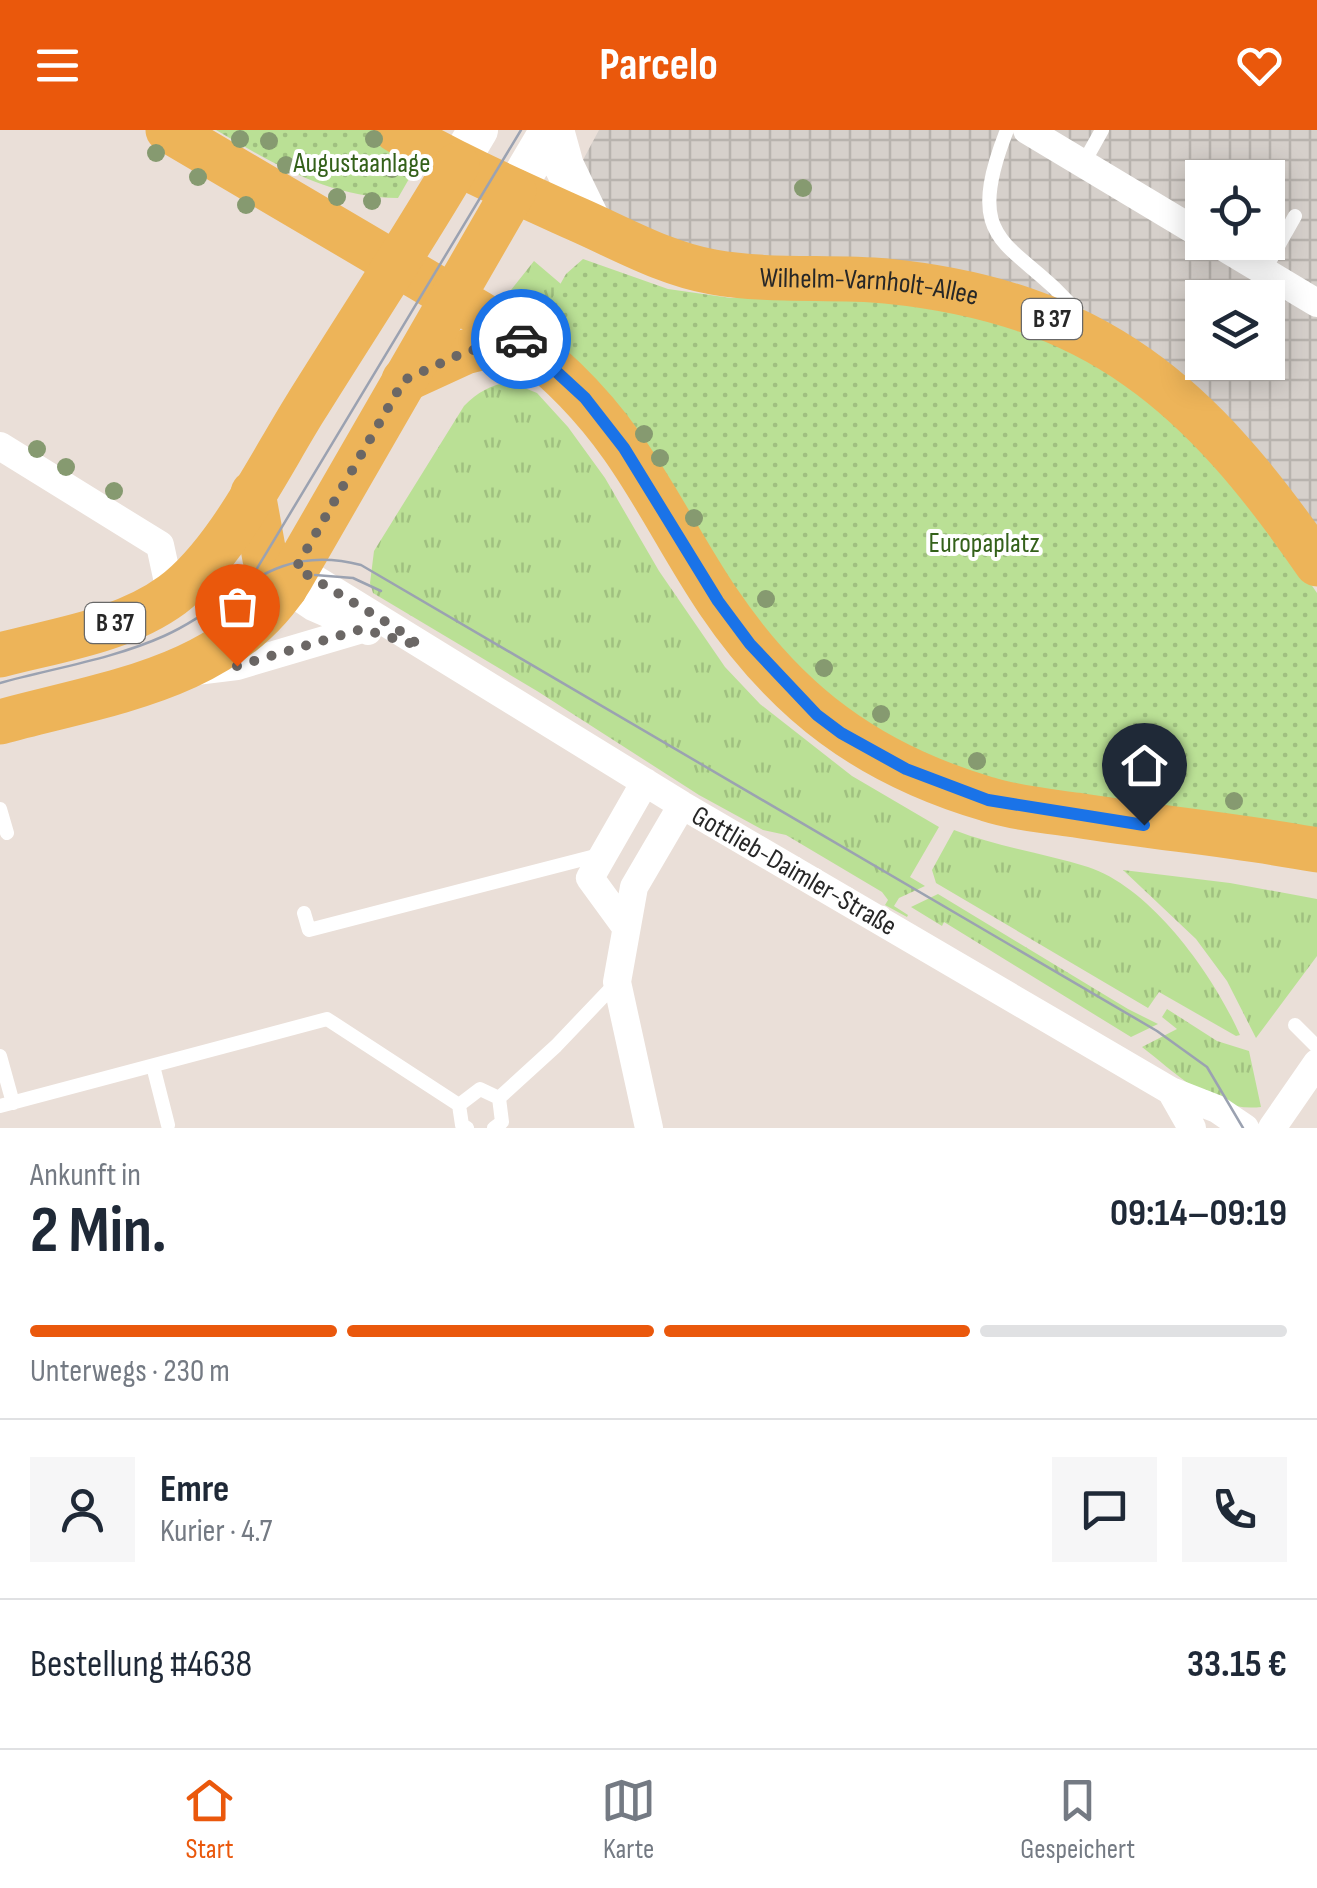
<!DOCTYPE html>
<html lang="de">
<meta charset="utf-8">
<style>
body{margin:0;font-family:"Sofia Sans Condensed",sans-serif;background:#f6f6f7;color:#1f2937;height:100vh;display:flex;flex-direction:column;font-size:38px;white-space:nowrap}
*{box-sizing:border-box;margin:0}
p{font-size:32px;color:#747a83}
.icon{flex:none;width:55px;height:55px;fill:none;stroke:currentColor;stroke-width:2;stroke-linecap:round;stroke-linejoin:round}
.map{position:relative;height:998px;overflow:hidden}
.panel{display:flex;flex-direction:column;background:#fff;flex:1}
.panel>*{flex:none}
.fabs{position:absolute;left:1185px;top:30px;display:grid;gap:20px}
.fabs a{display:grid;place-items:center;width:100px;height:100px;border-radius:0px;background:#fff;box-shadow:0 5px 25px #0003;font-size:50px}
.pin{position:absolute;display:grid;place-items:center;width:85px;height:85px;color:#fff;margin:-102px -42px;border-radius:50% 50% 50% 0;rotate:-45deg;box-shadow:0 0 10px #0007}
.pin .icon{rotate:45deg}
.courier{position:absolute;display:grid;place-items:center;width:100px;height:100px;margin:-50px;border:8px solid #1a73e8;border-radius:50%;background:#fff;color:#222;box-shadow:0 2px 12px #0007}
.headline em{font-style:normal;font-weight:700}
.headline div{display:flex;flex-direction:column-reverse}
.headline{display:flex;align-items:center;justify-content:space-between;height:170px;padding:0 30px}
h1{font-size:65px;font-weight:700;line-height:75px}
.bar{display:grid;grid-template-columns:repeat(4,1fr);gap:15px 10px;align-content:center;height:120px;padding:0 30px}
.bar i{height:12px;border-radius:8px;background:#e0e1e3}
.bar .on{background:#ea580c}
.bar p{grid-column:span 4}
.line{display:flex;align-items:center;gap:25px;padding:0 30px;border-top:2px solid #e0e1e3}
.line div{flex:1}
.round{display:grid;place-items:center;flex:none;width:105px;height:105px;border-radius:0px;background:#f6f6f7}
header{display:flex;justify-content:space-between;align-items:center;height:130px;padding:0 30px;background:#ea580c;color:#fff;font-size:45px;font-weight:700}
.dock{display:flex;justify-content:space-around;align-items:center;height:140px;border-top:2px solid #e0e1e3;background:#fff;font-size:28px;color:#747a83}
.dock a{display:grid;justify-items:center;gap:5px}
.dock .on{color:#ea580c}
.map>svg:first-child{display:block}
.grass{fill:url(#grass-tufts)}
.park{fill:url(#park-dots)}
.plaza{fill:url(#plaza-grid);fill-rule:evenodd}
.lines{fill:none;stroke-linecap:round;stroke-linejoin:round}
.lane{stroke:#fff;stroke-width:14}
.street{stroke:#fff;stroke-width:28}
.secondary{stroke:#fff;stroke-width:40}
.primary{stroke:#edb459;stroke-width:45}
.tram{stroke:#9ba2b1;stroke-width:2.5}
.tree{fill:#869a70}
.done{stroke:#6b6765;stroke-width:10;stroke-dasharray:0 18}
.route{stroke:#1a73e8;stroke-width:12}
.labels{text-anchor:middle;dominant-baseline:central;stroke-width:8;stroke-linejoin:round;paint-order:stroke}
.shield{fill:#fff;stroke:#686868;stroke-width:2.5}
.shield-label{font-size:25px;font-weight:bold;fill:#272727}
.park-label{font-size:28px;fill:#34611a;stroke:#fff}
.street-label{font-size:28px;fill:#272727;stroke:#fff}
</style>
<header><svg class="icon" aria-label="menu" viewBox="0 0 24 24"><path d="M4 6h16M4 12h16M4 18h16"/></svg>Parcelo<svg class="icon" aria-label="heart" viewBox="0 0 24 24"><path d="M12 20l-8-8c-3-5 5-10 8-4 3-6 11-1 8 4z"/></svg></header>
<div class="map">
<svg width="1317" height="998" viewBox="0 0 1317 998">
<defs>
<pattern id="grass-tufts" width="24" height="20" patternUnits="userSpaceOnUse" patternTransform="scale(2.5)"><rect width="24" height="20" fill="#bae095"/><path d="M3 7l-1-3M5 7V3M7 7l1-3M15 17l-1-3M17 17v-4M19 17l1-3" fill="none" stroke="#a0c080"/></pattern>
<pattern id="park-dots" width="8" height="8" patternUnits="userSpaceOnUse" patternTransform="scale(2.5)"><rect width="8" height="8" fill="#bae095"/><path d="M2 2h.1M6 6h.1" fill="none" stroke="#a0c080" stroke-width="1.8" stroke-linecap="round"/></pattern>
<pattern id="plaza-grid" width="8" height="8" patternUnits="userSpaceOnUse" patternTransform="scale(2.5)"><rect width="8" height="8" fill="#d6d0cb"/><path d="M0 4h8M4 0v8" fill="none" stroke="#b8b3ae"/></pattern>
</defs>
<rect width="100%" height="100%" fill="#eadfd8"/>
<path class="grass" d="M534,131l27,23 -25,43 -37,-22z
M510,252l27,11 31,34 37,51 54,93 66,96 35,37 92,72 87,51 -29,50 15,9 -26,12 -5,8 14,9 -1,2 -22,-12 3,-5 -6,-8 -96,-57 -23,-5 -64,-35 -162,-104 -164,-98 -3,-10 4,-32 90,-145c14,-14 26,-21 46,-24z
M954,700c44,17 90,23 134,37 64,21 126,109 152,168l-4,1 -77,-44 -11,16 -212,-125 -4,-13z
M1123,740l107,13 87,16v57l-61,82 -29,-57 -31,-42z
M938,764l190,115 30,15 -27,13 -187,-115 -2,4 -31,-19z
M1167,879l50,32 32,10 12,56c-47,6 -85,-34 -119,-60l35,-18 -15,-12z"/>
<path class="park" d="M216,0h159l46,28 -23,40c-69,0 -124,-34 -182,-68z
M583,129l85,30 63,9 121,-3 174,31 121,66 120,128 50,73v241l-251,-37 -91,-21 -49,-19 -59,-32 -42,-31 -96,-100 -193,-267 30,-53z"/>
<path class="plaza" d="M599,0h718v404l-170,-185 -476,-108 -74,-29 -21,-39zM1202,48h66v64h-66zM1202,168h66v64h-66z"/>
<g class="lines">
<path class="lane" d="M1007,0c-49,124 12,108 76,189
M1083,34l19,-34
M1264,141l31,-55
M0,679l7,24
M304,783l5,17 294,-76
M1295,895l22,22
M0,926l13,47
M153,936l15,59
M499,968l57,-52 60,-63
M0,976l327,-87 132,86
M467,998l-5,-3 -3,-20 21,-16 19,9 3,24 -8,6"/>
<path class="street" d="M1027,0l175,105
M1215,112l102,61
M0,316l160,99 11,51
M297,438l385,237 489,286 46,18 28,19
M285,458l28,19 55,24
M196,541l41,-5 125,-37
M625,796l-35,-48 55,-96
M1171,961l21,37
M649,998l-32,-146 17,-95 48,-82
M1272,998l45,-65"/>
<path class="secondary" d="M554,0l10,36 29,60
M457,35l21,-35
M514,61l36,-61"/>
<g class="primary">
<path d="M168,0l311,183c57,35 104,78 143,133 35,49 62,105 96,155 69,102 150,163 269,198 28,9 60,12 89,16 80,13 161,20 241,35"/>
<path id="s1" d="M396,0c59,35 121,62 183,90 43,19 87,44 134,52 56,10 116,4 173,9 211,21 315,114 431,283"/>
<path d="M404,250l61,-28 55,-14"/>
<path d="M253,363l12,66 20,29"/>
<path d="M0,525c57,-15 123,-24 172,-60 54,-40 96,-127 132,-185 51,-82 104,-162 153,-245"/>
<path d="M0,592c105,-29 230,-43 291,-144l223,-387"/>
</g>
<path class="tram" d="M315,445l38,3 28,13
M250,450l271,-450
M0,553c54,-15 113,-24 164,-47 72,-32 104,-95 197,-71l796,466 50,36 36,61"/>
</g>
<g class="tree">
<circle cx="240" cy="9" r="9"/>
<circle cx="374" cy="9" r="9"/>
<circle cx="269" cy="11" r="9"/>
<circle cx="156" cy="23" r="9"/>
<circle cx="286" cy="35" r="9"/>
<circle cx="316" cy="37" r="9"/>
<circle cx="392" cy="39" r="9"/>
<circle cx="198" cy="47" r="9"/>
<circle cx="803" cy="58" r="9"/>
<circle cx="337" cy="67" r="9"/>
<circle cx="372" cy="71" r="9"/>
<circle cx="246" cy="75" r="9"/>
<circle cx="644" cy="304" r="9"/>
<circle cx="37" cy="319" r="9"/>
<circle cx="660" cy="328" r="9"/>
<circle cx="66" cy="337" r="9"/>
<circle cx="114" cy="361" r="9"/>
<circle cx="694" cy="388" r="9"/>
<circle cx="766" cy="469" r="9"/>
<circle cx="824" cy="538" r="9"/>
<circle cx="881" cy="584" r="9"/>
<circle cx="977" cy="631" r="9"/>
<circle cx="1128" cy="666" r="9"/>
<circle cx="1234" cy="671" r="9"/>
</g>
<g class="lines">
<path class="done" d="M237,536l125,-37 58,17 -24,-18 -100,-60 108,-188 61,-28 56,-13"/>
<path class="route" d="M521,209l64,59 39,50 94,153 32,43 67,71 24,18 65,36 82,31 156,25"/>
</g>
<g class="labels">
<g class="shield">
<rect x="1022" y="169" width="60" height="40" rx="8"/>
<rect x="85" y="473" width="60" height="40" rx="8"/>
</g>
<g class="shield-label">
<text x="1052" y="189">B 37</text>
<text x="115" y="493">B 37</text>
</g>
<g class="park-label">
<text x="362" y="33">Augustaanlage</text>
<text x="984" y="413">Europaplatz</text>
</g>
<g class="street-label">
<text stroke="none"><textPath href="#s1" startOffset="505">Wilhelm-Varnholt-Allee</textPath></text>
<text transform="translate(794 741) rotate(30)">Gottlieb-Daimler-Straße</text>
</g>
</g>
</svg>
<div class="fabs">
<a><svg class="icon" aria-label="locate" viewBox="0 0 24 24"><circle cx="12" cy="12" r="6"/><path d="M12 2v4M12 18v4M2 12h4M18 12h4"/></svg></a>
<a><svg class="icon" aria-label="layers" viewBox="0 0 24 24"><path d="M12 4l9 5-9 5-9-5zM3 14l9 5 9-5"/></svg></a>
</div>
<div class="pin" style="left:237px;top:536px;background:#ea580c"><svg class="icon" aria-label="bag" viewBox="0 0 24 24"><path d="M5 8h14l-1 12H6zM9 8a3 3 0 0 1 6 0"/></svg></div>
<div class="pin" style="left:1144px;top:695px;background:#1f2937"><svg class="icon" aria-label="home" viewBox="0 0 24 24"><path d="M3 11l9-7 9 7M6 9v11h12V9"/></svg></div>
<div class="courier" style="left:521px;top:209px"><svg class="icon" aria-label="car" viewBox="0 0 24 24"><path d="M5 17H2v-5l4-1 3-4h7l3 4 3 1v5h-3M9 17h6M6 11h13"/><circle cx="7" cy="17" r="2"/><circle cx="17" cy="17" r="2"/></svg></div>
</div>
<section class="panel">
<div class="headline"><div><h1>2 Min.</h1><p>Ankunft in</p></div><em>09:14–09:19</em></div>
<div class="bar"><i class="on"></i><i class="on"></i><i class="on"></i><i></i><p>Unterwegs · 230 m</p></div>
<div class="line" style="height:180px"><a class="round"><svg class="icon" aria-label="person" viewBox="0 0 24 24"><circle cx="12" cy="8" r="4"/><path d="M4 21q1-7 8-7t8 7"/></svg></a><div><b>Emre</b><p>Kurier · 4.7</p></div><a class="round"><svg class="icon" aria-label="chat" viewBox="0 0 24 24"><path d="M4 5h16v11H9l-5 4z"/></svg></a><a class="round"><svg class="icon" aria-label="phone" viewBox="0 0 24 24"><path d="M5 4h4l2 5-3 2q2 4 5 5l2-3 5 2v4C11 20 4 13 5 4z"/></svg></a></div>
<div class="line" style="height:130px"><div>Bestellung #4638</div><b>33.15 €</b></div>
</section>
<nav class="dock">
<a class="on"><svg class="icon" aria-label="home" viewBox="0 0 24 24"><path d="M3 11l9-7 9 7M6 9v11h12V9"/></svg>Start</a>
<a><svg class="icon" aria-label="map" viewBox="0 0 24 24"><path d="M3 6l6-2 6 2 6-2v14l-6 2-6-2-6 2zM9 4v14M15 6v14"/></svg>Karte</a>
<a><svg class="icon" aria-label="saved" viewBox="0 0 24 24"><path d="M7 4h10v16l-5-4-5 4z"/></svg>Gespeichert</a>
</nav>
